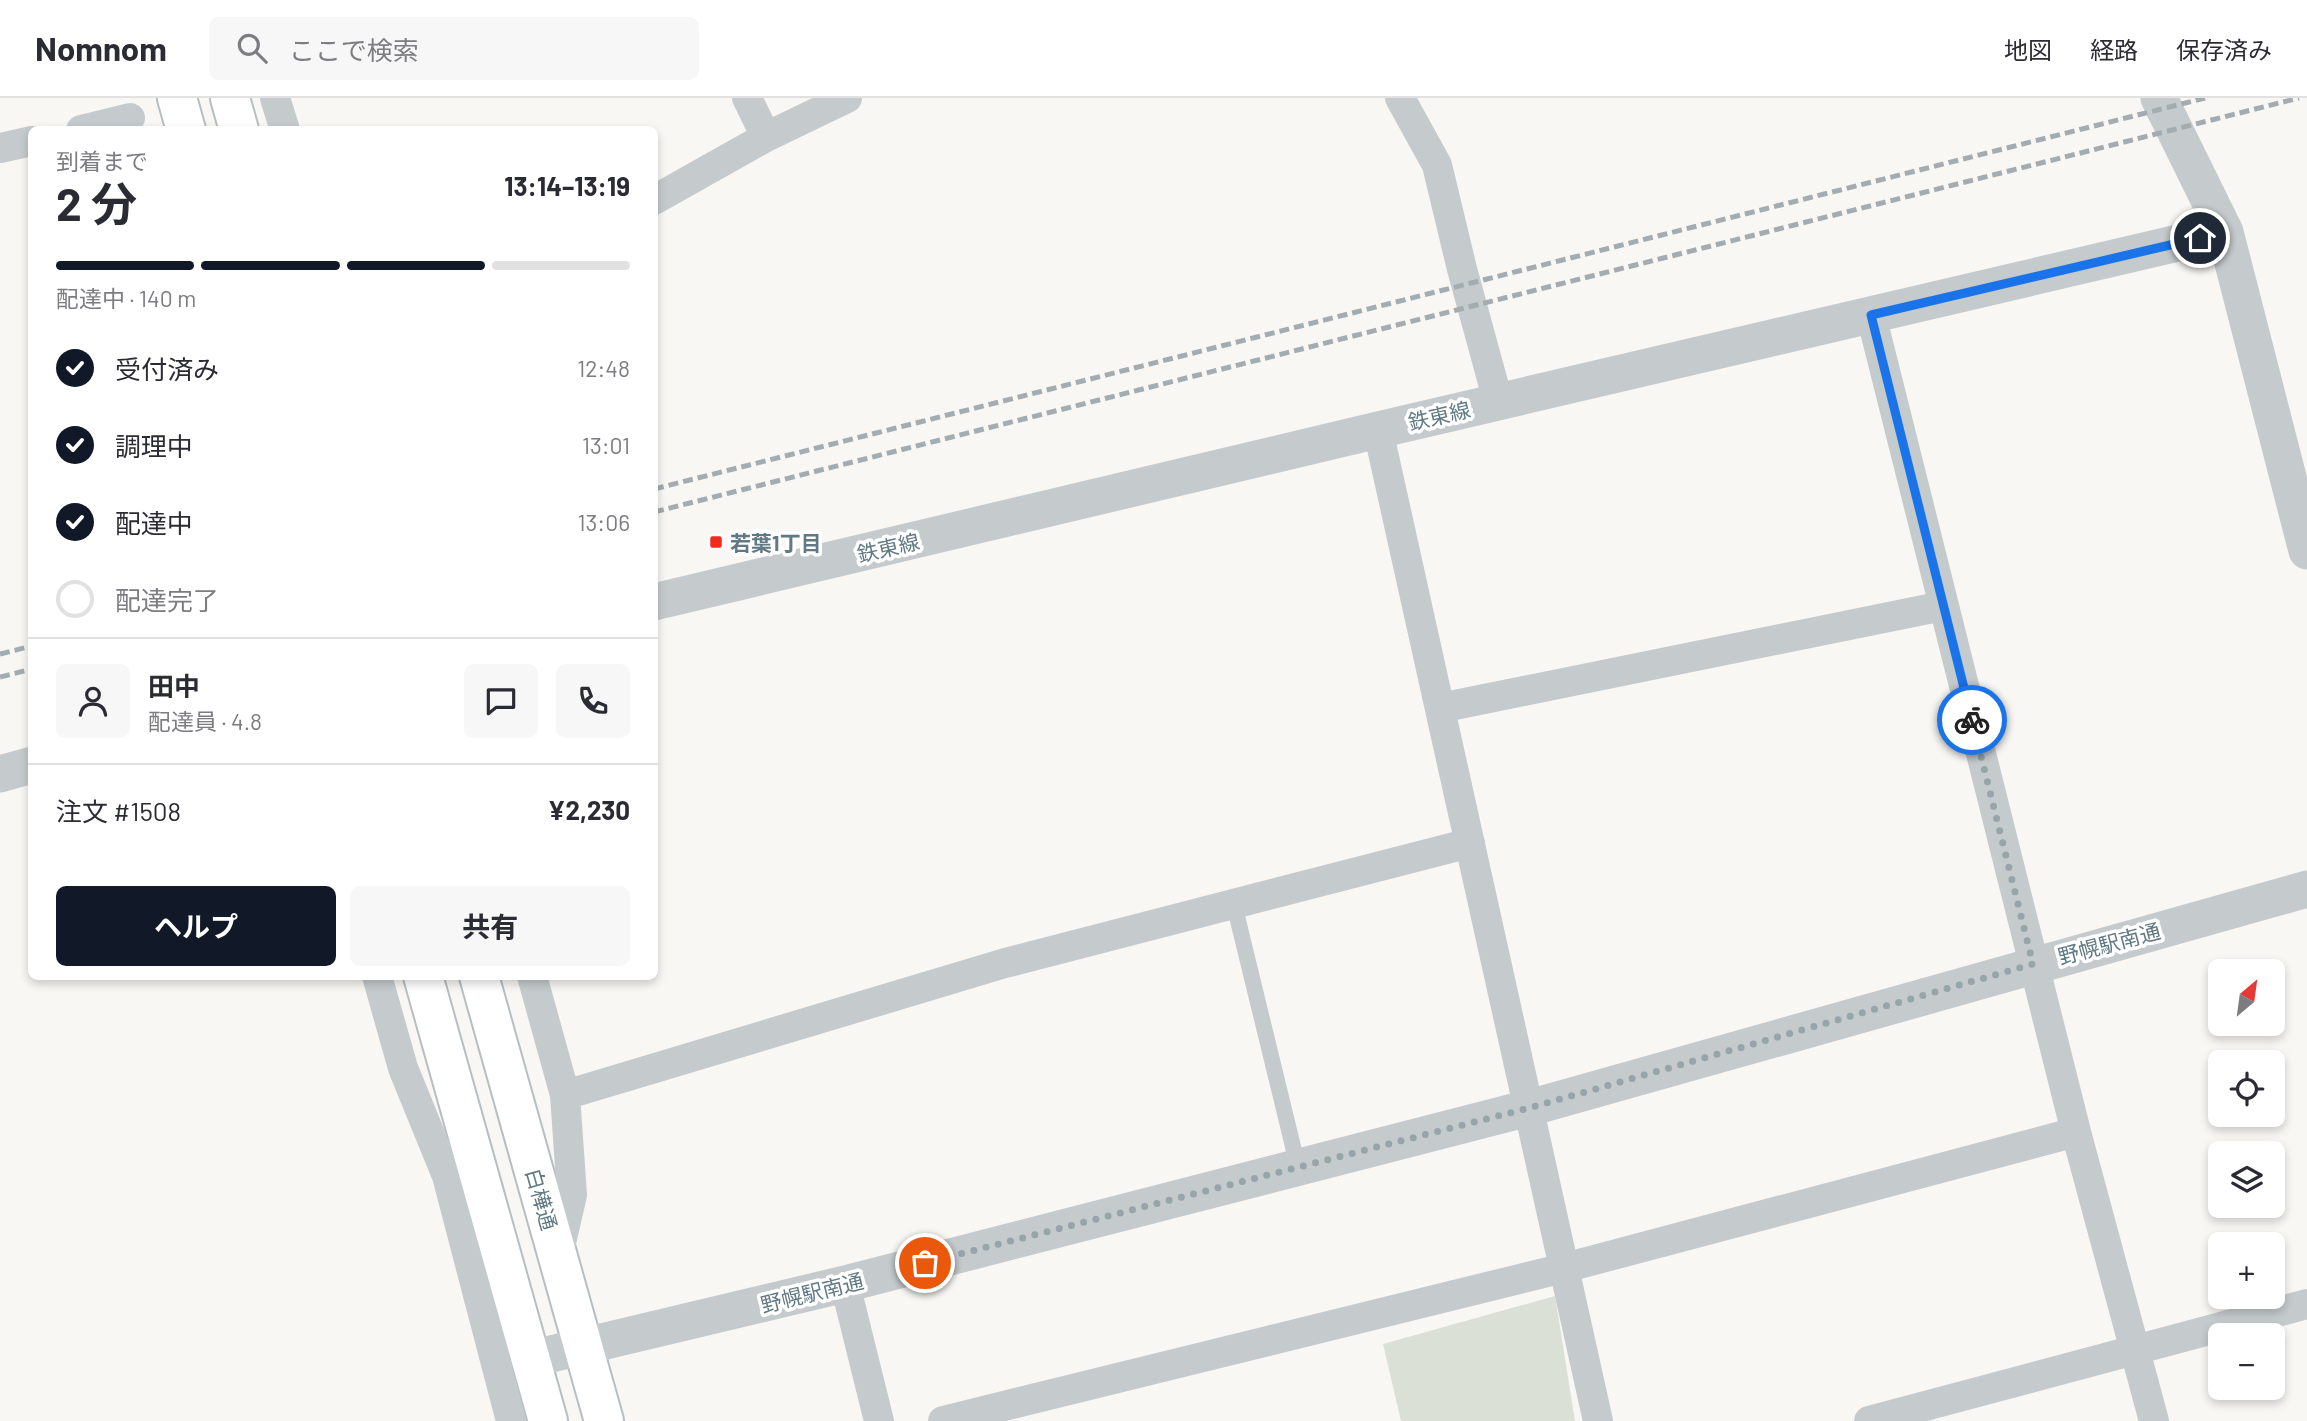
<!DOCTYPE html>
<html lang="ja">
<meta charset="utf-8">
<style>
body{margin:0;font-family:Barlow,"Noto Sans JP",sans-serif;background:#f7f7f7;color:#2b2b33;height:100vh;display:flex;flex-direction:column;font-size:26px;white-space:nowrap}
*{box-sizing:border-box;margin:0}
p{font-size:23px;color:#7c7c81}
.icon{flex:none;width:38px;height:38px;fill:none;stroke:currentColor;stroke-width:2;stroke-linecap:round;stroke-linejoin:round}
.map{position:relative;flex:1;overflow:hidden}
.drawer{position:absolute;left:28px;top:28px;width:630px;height:854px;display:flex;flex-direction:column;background:#fff;border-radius:10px;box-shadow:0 4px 10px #0003}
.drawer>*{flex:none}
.needle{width:46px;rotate:29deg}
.tools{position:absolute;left:2208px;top:861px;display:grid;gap:14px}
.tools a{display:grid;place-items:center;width:77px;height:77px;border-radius:10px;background:#fff;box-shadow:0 4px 10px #0003;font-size:35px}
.pin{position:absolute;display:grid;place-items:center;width:60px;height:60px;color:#fff;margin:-30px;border:4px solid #fff;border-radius:50%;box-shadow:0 2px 7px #0007}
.courier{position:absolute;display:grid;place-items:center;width:70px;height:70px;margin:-35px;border:5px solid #1a73e8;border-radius:50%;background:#fff;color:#222;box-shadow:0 2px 9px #0007}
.overview em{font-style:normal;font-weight:700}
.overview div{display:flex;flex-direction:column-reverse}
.overview{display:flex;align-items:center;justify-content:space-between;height:119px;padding:0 28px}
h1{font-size:46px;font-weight:700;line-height:52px}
.bar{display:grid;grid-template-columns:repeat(4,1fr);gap:10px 7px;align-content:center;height:84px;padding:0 28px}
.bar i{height:9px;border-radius:5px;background:#e1e1e2}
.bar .selected{background:#111827}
.bar p{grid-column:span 4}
.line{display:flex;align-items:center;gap:18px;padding:0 28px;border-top:2px solid #e1e1e2}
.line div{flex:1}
.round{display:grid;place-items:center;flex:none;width:74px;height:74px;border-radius:10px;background:#f7f7f7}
ol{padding:0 28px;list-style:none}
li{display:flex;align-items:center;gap:21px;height:77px}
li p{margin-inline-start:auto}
li .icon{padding:7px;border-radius:50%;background:#111827;color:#fff;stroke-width:4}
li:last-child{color:#7c7c81}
li i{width:38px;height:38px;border:4px solid #e1e1e2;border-radius:50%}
.cta{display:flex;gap:14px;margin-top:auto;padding:14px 28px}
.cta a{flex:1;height:80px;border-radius:10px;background:#111827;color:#fff;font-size:28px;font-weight:700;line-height:80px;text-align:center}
.cta a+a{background:#f7f7f7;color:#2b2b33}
header{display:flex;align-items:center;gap:42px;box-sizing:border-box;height:98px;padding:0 35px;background:#fff;border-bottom:2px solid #e1e1e2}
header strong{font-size:33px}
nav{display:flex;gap:38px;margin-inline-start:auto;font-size:24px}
.search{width:490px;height:63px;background:#f7f7f7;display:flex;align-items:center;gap:18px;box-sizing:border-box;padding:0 24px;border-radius:10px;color:#7c7c81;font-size:26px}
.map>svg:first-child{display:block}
.green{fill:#dae0d5}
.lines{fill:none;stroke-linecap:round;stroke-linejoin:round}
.secondary-casing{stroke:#b7bec1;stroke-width:42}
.service{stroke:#c5cacd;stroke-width:16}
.minor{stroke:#c5cacd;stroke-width:30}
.tertiary{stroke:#c5cacd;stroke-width:37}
.secondary{stroke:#fff;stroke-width:38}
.rail{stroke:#a3acb0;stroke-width:5;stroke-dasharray:10 5;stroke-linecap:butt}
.done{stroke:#95a5aa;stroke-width:7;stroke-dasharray:0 12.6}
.route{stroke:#1a73e8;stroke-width:9}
.poi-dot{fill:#f02c1c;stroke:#fff;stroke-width:2.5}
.labels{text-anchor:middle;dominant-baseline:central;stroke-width:7;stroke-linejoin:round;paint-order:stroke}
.street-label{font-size:21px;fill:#607982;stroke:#fff}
.poi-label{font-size:21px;font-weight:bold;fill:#607982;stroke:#fff;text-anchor:start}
</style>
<header>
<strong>Nomnom</strong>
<div class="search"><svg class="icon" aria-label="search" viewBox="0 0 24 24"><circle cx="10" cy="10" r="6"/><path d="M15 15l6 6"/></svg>ここで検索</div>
<nav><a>地図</a><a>経路</a><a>保存済み</a></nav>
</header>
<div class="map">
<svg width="2307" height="1323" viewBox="0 0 2307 1323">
<rect width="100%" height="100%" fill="#f8f7f4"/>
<path class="green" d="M1555,1198l20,125h-174l-18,-77z"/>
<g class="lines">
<defs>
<path id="secondary" d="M177,0l9,32
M230,0l9,32
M423,878l125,445
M479,878l125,445"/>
</defs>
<use href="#secondary" class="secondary-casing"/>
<path class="service" d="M1234,806l64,263"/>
<path class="minor" d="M275,0l10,32
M747,0l19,39
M1400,0l37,67 25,104 36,132
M81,32l49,-12
M0,50l32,-7
M654,102l112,-63 81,-39
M1871,217l205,817 78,289
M1378,332l220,991
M1440,610l503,-102
M377,878l26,92 44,108 64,245
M532,878l33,119 7,100 -14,61
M565,997l440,-132 465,-120
M845,1186l34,137
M943,1323l621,-153 512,-136
M1869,1323l438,-117"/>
<path class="tertiary" d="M2159,0l66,134 82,319
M654,504l724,-172 847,-198
M0,676l32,-9
M530,1261l315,-75 684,-176 778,-219"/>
<use href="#secondary" class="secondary"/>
<path class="rail" d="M654,391l1551,-391
M654,414l1645,-414
M0,556l32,-8
M0,579l32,-8"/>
</g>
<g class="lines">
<path class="done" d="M925,1165l604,-155 504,-144 -61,-244"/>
<path class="route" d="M1972,622l-101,-405 329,-77"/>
</g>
<rect class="poi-dot" x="709" y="437" width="14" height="14" rx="3.5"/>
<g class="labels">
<g class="street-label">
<text transform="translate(1439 317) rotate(-13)">鉄東線</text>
<text transform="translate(888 449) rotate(-13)">鉄東線</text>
<text transform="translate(2109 845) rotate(-15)">野幌駅南通</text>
<text transform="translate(542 1101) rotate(74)">白樺通</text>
<text transform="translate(812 1194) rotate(-14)">野幌駅南通</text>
</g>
<g class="poi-label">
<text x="730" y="444">若葉1丁目</text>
</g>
</g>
</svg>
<div class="tools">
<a><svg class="needle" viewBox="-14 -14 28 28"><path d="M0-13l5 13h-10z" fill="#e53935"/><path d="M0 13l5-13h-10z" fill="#7c7c81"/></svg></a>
<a><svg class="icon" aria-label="locate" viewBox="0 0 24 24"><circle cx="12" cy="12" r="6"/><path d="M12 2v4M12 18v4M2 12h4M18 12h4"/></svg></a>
<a><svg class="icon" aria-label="layers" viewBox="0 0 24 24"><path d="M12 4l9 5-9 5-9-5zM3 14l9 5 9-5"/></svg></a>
<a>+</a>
<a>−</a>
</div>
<div class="pin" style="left:925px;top:1165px;background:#ea580c"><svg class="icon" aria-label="bag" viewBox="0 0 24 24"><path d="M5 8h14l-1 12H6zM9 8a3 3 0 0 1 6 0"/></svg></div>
<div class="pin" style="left:2200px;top:140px;background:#1f2937"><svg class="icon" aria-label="home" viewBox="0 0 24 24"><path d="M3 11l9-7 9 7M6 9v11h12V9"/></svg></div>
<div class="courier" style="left:1972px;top:622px"><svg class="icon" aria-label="bike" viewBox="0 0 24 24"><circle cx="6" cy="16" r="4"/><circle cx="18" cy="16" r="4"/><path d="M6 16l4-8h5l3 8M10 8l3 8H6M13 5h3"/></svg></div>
<section class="drawer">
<div class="overview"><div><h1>2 分</h1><p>到着まで</p></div><em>13:14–13:19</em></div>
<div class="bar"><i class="selected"></i><i class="selected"></i><i class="selected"></i><i></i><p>配達中 · 140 m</p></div>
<ol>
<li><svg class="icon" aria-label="check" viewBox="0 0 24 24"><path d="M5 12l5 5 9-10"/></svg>受付済み<p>12:48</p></li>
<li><svg class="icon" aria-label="check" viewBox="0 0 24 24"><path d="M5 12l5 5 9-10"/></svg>調理中<p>13:01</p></li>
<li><svg class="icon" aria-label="check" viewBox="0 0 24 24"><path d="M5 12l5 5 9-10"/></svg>配達中<p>13:06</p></li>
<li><i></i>配達完了</li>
</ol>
<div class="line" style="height:126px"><a class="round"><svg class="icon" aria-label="person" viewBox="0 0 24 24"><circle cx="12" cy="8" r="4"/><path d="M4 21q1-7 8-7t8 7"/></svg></a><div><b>田中</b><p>配達員 · 4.8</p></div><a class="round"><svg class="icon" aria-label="chat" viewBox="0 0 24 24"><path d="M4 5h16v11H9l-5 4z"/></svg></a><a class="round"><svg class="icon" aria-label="phone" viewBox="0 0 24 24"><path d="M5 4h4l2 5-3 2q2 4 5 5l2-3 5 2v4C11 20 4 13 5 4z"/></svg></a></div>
<div class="line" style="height:91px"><div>注文 #1508</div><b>¥2,230</b></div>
<div class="cta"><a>ヘルプ</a><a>共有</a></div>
</section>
</div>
